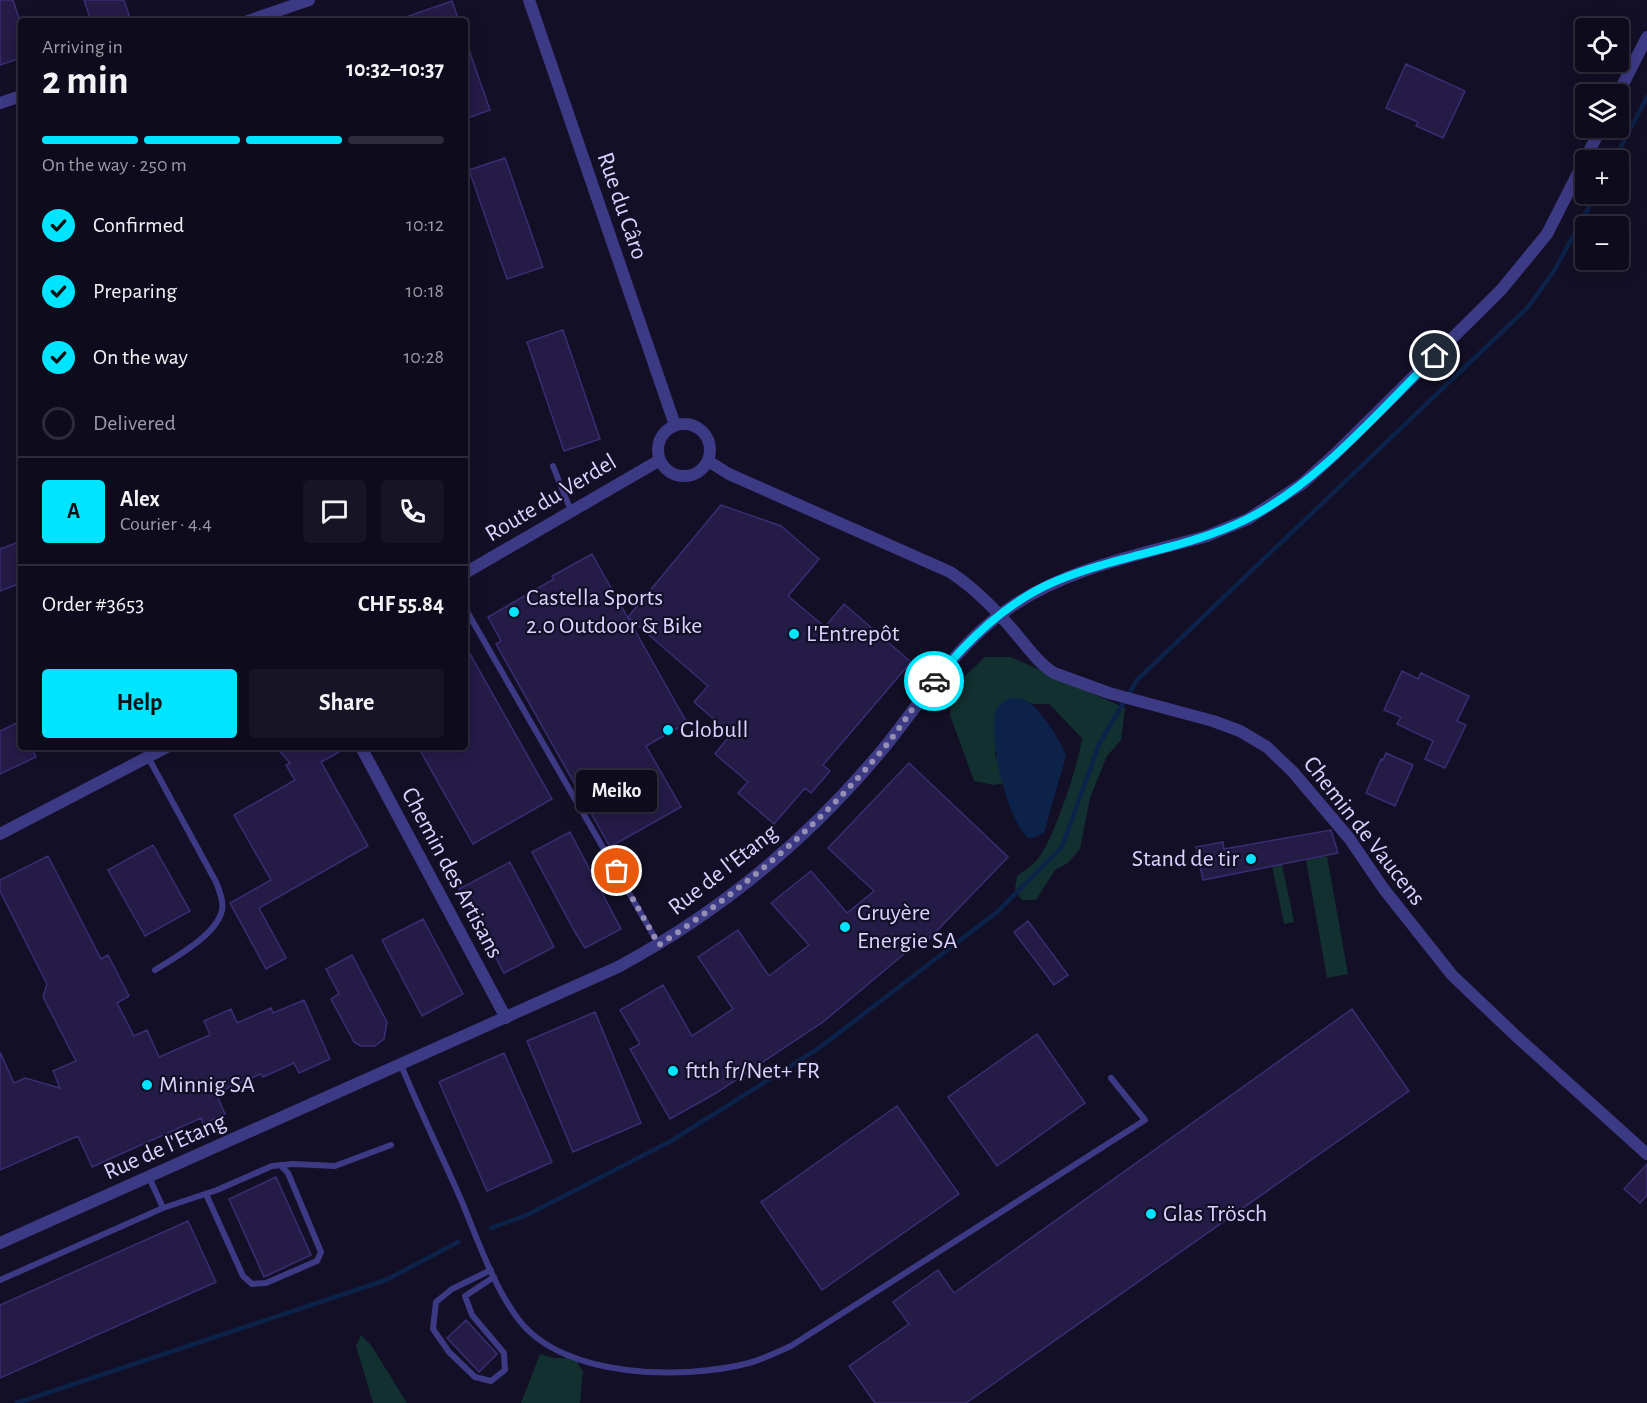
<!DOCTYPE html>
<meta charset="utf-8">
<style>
body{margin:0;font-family:"Alegreya Sans",sans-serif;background:#171425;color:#f1f3f6;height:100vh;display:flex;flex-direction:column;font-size:22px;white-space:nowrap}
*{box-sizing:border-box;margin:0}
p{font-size:20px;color:#9b9ba3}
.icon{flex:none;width:33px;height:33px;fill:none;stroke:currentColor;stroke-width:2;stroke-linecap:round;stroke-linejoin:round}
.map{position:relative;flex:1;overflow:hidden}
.drawer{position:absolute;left:18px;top:18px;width:450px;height:732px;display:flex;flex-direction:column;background:#0e0b1c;border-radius:6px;box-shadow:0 3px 15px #0003,0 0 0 2px #2e2b3b}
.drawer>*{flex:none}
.fabs{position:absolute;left:1575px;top:18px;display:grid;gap:12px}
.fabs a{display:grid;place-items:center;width:54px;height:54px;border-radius:6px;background:#0e0b1c;box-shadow:0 3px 15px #0003,0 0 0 2px #2e2b3b;font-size:30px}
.pin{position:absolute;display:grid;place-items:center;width:51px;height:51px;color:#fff;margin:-26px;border:3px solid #fff;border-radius:50%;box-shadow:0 2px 6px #0007}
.courier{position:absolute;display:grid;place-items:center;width:60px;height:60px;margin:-30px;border:4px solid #00e5ff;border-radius:50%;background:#fff;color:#222;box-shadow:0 2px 8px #0007}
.bubble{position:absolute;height:42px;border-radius:6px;background:#0e0b1c;box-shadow:0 3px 15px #0003,0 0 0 2px #2e2b3b;font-size:20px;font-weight:600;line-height:42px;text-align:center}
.headline em{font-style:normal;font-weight:600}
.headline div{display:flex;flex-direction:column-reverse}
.headline{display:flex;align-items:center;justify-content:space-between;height:102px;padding:0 24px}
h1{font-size:39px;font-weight:600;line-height:45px}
.bar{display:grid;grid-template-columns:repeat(4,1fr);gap:9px 6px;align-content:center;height:72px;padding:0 24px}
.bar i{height:8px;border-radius:4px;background:#2e2b3b}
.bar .selected{background:#00e5ff}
.bar p{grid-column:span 4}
.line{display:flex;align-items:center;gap:15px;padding:0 24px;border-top:2px solid #2e2b3b}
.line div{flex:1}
.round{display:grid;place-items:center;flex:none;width:63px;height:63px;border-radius:6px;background:#171425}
ol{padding:0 24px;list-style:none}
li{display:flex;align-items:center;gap:18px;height:66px}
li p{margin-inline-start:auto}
li .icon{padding:6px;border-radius:50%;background:#00e5ff;color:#111;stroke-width:4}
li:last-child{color:#9b9ba3}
li i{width:33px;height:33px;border:3px solid #2e2b3b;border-radius:50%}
.primary-button{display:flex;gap:12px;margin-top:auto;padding:12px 24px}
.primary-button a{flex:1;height:69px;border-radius:6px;background:#00e5ff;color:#111;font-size:24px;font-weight:600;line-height:69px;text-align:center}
.primary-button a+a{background:#171425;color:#f1f3f6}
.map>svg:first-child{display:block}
.green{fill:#12302f}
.water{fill:#0c2248}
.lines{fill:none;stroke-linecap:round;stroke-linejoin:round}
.stream{stroke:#0c2248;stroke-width:4.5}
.building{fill:#241b47;stroke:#3b2d73;stroke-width:1.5}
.service{stroke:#3d3a85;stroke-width:6}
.minor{stroke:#3d3a85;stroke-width:12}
.done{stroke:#948fb3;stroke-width:6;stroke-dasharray:0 10.8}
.route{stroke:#00e5ff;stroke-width:8}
.poi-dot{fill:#00e5ff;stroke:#130f26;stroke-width:2}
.labels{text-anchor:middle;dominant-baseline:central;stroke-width:4.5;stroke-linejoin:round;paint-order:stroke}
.street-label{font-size:24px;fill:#d9d4ff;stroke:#130f26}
.poi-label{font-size:24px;fill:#d9d4ff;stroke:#130f26;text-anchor:start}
</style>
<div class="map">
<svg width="1647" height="1403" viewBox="0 0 1647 1403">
<rect width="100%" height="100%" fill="#130f26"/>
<path class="green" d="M985,657h26l114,51 -4,32 -14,16 -17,42 -10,51 -12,14 -13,7 -19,30h-14l-7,-11 2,-13c6,-5 13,-9 19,-15 17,-18 43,-98 46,-123l-33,-34h-17l-9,-5 -12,-1 -16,56 9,29 -10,2 -20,-4 -24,-66 3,-27z
M1327,856l21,118 -21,4 -21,-118z
M1282,864l12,58 -10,2 -12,-58z
M361,1335l10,10 36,58h-34l-17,-57z
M540,1354l13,4h22l8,14 -3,31h-59z"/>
<path class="water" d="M1011,698c4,0 10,0 14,2 14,6 37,42 41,56l-22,77 -11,5h-5c-21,-19 -39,-96 -33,-124 1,-9 8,-13 16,-16z"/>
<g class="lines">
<path class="stream" d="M1614,160l33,-63
M491,1228l36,-13 144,-74 148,-93 178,-136 65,-65 37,-103 38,-64 391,-373 26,-36 42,-77
M17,1403l369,-123 72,-38"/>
</g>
<path class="building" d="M0,0h13l8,24v34l-21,7z
M84,0h40l7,21h-40z
M452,1l7,20h-59v-2z
M467,44l23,66 -25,9v-74z
M1406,64l59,27 -22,47 -27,-12 2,-4 -32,-14z
M505,158l38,109 -36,12 -38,-109z
M563,330l37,109 -36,12 -37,-109z
M721,505l60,21 38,33 -31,37 37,31 19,-23 67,58 -88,103 7,6 -19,22 -6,-5 -31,36 -36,-31 10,-11 -33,-28 16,-20 -37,-32 14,-16 -80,-69z
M21,541v42l-21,8v-42z
M592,554l95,169 -41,23 35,61 -71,40 -114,-203 5,-3 -13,-24 66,-38 -2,-3z
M465,645l87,154 -79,45 -55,-97h47z
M1402,671l16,8 3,-6 48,23 -12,25 9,4 -21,43 -20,-9 8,-18 -36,-17 4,-7 -17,-7z
M21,721v26h10l5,10 -36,17v-43z
M276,747h72l-27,15 47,84 -109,62 27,50 -20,11 -36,-66 41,-23 -37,-65 61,-35 -9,-15 4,-2z
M1386,753l27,12 -18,41 -29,-13 15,-34 2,1z
M909,763l99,94 -82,85 -3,-4 -100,84 -107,71 -46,26 -40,-70 10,-5 -20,-34 43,-25 29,51 41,-27 -35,-52 40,-27 31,46 40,-31 -38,-42 40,-32 36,42 27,-22 -46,-43z
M1331,830l7,23 -135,27 -7,-33 27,-5 1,7z
M570,832l51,97 -36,19 -10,-16 -43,-80z
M153,845l37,66 -45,25 -37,-66z
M48,856l53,103 7,-4 21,41 -12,7 17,33 13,-6 12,27 51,-22 -6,-14 27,-12 6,14 34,-15 2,5 31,-13 26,59 -31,14 -5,-10 -31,14 -2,-3 -45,19 9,21 -22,10 -2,-6 -109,49 -14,-31 -78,34v-118l14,31 11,-5 35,10 -7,-17 23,-10 -33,-64 4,-13 -47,-93v-11z
M510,862l44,85 -50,26 -45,-84z
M423,919l40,75 -41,22 -40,-76z
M1028,921l40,54 -14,10 -40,-53z
M352,955l35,67 -3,17 -9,7h-14l-7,-4 -23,-43 8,-5 -13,-25z
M1352,1009l57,82 -443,312h-91l-26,-37 60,-42 -16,-22 45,-32 16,23z
M595,1012l46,111 -68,29 -46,-111z
M1037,1034l48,69 -88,63 -49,-69z
M504,1053l48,109 -65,29 -48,-109z
M897,1106l62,88 -137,96 -61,-88z
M1647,1164v31l-7,8 -16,-14z
M276,1177l35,78 -47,22 -35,-78z
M188,1221l28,61 -216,96v-73z
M466,1320l31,34 -18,18 -32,-34z"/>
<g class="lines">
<path class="service" d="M553,466l18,45
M465,608l194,337
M148,757l68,125c3,8 8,19 6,28 -5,25 -48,48 -67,60
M401,1065c19,46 41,91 61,137 15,36 33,88 57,118 45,59 165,60 230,43 14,-4 29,-11 42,-17l354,-226 -34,-42
M149,1177l14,31
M206,1194l37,82 9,8 14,-1 51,-22 4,-9 -33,-79 -8,-8
M491,1270l-39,19 -16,13 -3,27 16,23 26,25 16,4 14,-11 -1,-17 -32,-38 -7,-19 29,-19
M0,1280l163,-72 54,-18 55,-24 21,-2 42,2 56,-21"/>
<path class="minor" d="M529,0l146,425
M248,21l61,-21
M1618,94l29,-57
M0,103l21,-7
M658 450a26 26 0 1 1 52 0a26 26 0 1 1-52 0Z
M708,461l21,13 221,98c23,15 44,36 62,57 13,15 25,33 42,44l55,20 104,28 27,10 27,16 26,25 56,66 34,50 69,87 64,61 131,118
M465,573l195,-113
M361,747l145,271
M0,834l167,-87
M0,1243l618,-276c104,-56 195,-132 270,-224 38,-48 69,-99 120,-134 59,-41 131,-54 199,-73l41,-17 54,-35 33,-30 166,-164 46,-56 54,-106"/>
</g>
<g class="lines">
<path class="done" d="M617,871l42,74c86,-57 164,-122 229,-202 16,-20 29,-43 46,-62"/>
<path class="route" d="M934,681c34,-41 72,-79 122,-100 62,-26 131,-32 191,-62 70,-35 132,-108 188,-163"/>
</g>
<g class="poi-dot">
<circle cx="514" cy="612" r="6"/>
<circle cx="794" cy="634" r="6"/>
<circle cx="668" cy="730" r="6"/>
<circle cx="1251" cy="859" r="6"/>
<circle cx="845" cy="927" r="6"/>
<circle cx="673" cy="1071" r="6"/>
<circle cx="147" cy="1085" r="6"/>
<circle cx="1151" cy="1214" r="6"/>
</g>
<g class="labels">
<g class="street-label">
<text transform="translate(622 206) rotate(71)">Rue du Câro</text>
<text transform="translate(551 498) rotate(-31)">Route du Verdel</text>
<text transform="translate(1364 831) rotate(52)">Chemin de Vaucens</text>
<text transform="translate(723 870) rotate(-38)">Rue de l'Etang</text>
<text transform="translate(452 873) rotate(62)">Chemin des Artisans</text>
<text transform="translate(165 1147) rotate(-24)">Rue de l'Etang</text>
</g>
<g class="poi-label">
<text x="526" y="598">Castella Sports<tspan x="526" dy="28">2.0 Outdoor &amp; Bike</tspan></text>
<text x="806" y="634">L'Entrepôt</text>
<text x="680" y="730">Globull</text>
<text x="1239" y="859" text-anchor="end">Stand de tir</text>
<text x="857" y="913">Gruyère<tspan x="857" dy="28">Energie SA</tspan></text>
<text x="685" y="1071">ftth fr/Net+ FR</text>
<text x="159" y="1085">Minnig SA</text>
<text x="1163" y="1214">Glas Trösch</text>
</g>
</g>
</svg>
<div class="fabs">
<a><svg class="icon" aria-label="locate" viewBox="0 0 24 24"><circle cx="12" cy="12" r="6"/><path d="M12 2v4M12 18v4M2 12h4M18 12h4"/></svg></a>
<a><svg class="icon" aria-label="layers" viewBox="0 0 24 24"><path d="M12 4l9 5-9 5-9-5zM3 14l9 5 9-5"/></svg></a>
<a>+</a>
<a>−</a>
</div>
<div class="pin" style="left:617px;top:871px;background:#ea580c"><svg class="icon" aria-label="bag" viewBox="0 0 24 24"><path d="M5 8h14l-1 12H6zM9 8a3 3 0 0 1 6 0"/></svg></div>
<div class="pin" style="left:1435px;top:356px;background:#1f2937"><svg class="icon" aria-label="home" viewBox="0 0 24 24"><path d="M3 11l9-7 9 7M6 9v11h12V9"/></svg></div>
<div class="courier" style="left:934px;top:681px"><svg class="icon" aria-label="car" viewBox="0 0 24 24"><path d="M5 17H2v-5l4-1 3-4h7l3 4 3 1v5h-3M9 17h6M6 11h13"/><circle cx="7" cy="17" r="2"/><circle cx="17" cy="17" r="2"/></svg></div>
<div class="bubble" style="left:576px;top:770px;width:81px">Meiko</div>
<section class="drawer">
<div class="headline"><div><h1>2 min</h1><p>Arriving in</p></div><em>10:32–10:37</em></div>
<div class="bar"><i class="selected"></i><i class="selected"></i><i class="selected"></i><i></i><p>On the way · 250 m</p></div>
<ol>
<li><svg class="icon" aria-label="check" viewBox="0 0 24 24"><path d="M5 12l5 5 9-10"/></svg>Confirmed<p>10:12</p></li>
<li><svg class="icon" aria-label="check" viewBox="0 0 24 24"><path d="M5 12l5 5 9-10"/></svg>Preparing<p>10:18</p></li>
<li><svg class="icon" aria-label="check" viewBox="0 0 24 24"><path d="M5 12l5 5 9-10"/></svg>On the way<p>10:28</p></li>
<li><i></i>Delivered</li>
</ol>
<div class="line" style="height:108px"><b class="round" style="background:#00e5ff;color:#111">A</b><div><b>Alex</b><p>Courier · 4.4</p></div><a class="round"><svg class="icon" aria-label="chat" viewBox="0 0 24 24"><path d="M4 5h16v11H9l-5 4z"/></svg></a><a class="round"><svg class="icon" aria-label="phone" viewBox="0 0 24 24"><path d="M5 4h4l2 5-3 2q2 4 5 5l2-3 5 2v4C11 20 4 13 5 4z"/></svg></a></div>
<div class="line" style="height:78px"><div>Order #3653</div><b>CHF 55.84</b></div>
<div class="primary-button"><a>Help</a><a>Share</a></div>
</section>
</div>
